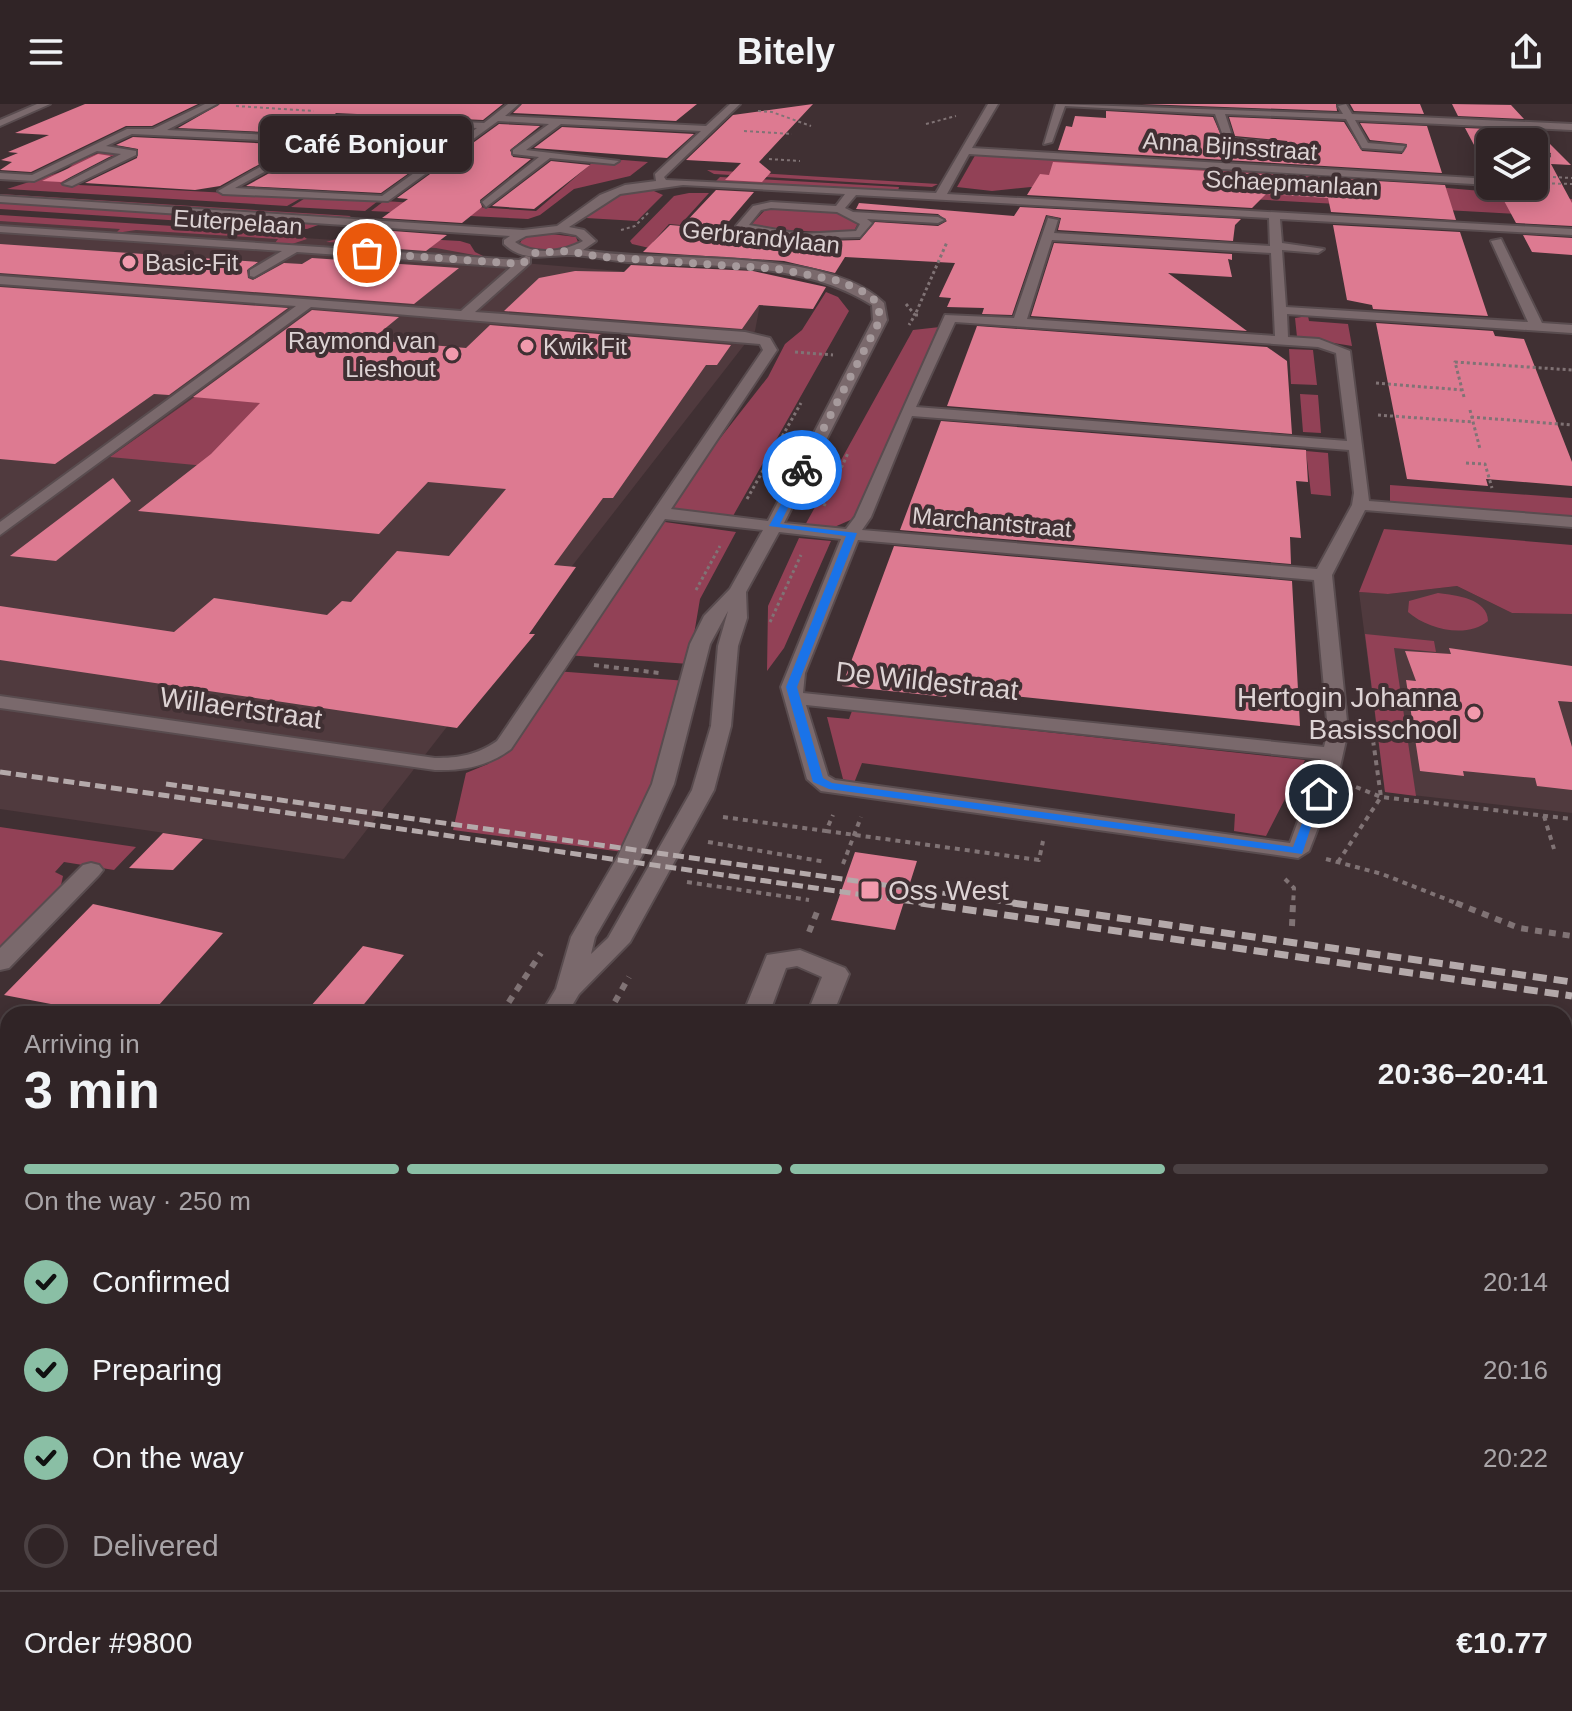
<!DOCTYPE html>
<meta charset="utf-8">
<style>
body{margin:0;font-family:Helvetica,sans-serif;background:#382c2e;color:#f1f3f6;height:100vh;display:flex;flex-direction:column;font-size:30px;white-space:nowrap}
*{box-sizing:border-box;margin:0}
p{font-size:26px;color:#a8a4a7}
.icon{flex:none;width:44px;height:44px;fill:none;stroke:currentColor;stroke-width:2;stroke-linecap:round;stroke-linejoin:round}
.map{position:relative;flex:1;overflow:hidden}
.panel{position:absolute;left:0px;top:902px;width:1572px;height:706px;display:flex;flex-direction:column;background:#302426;border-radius:24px 24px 0 0;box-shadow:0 4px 20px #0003,0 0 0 2px #4b4143}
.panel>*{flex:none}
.controls{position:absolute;left:1476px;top:24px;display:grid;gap:16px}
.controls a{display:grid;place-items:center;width:72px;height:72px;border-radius:12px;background:#302426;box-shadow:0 4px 20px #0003,0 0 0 2px #4b4143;font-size:40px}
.pin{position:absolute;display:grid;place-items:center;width:68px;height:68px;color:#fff;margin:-34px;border:4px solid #fff;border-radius:50%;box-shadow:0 2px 8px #0007}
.courier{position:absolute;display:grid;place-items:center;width:80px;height:80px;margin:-40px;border:6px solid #1a73e8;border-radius:50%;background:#fff;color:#222;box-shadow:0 2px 10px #0007}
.bubble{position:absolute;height:56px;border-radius:12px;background:#302426;box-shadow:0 4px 20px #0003,0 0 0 2px #4b4143;font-size:26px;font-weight:800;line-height:56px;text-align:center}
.summary em{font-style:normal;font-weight:800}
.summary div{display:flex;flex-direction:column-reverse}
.summary{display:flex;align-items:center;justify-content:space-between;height:136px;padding:0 24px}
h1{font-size:52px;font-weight:800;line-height:60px}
.bar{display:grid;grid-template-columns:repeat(4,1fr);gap:12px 8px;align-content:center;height:96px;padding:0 24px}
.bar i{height:10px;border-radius:6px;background:#4b4143}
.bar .active{background:#8abfa5}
.bar p{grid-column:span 4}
.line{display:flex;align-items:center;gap:20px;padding:0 24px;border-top:2px solid #4b4143}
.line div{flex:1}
ol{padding:0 24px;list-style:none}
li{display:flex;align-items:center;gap:24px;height:88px}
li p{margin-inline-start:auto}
li .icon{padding:8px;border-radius:50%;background:#8abfa5;color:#111;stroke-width:4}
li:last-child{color:#a8a4a7}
li i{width:44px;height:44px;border:4px solid #4b4143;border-radius:50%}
header{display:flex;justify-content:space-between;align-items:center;height:104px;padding:0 24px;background:#302426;font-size:36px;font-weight:800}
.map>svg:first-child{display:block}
.built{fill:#503a3e}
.green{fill:#924156}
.building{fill:#dd7a91}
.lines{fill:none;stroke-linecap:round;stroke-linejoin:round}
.minor-casing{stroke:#594c4f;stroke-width:4}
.path-far4{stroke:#807375;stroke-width:2;stroke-dasharray:3 3;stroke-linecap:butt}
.path-far3{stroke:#807375;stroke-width:3;stroke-dasharray:3 3;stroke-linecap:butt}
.path-far2{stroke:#807375;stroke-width:4;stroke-dasharray:5 5;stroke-linecap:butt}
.path-far1{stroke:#807375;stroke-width:6;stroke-dasharray:7 7;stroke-linecap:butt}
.path{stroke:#807375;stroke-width:7;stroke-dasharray:9 9;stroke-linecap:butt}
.minor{fill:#7a696c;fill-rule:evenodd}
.rail-far1{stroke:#b4a9aa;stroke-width:5;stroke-dasharray:11 5;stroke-linecap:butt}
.rail{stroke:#b4a9aa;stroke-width:7;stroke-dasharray:14 7;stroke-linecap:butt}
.route{fill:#1a73e8}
.done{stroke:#a69a9c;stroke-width:8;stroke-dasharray:0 14.4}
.poi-dot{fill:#f29aad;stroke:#403033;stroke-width:3}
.labels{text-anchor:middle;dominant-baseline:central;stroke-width:8;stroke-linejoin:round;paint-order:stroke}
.far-street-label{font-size:24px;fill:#ddd3d4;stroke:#403033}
.far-poi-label{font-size:24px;fill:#ddd3d4;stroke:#403033;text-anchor:start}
.street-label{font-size:28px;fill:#ddd3d4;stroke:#403033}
.poi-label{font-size:28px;fill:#ddd3d4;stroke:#403033;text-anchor:end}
</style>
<header><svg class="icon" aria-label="menu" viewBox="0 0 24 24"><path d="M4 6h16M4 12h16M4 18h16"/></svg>Bitely<svg class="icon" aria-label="share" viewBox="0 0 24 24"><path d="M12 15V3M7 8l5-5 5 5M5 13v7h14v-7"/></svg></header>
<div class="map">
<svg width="1572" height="1607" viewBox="0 0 1572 1607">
<rect width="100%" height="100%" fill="#403033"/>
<path class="built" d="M0,114l458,30 41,13 265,22 -9,48 -411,528 -344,-50z
M1457,482l55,27 60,1v199l-187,-21 -26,-200 29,2z"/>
<path class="green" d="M104,47l20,2 -31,8 -33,23 243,13 -16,9 -280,-17 60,-19 8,-8z
M977,48l255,17 340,30v18l-541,-30 -39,4 -35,-4z
M623,56l25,2 -18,14 -56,13 -34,26 -12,4 -157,-8 13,-10 152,10 57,-49z
M707,66l231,14 -6,3 -218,-13z
M720,73l179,10 -1,4 -182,-10z
M647,84l16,7 -26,26 -51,-3c12,-21 39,-25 61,-30z
M689,89h20l-29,32 -11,-1 -16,18 5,8 -26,-6 -2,-3 44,-45z
M0,90l351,22 -5,3 -346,-22z
M307,93l71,4 -13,10 -74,-4z
M0,98l318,21 3,1 -14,5 -307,-20z
M775,104l59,3 24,12 -5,10 -95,-4 -7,-4 14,-15z
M0,111l300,19 7,5 -15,5 -17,-1 3,-4 -142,-9 -20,3 4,-4 -120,-8z
M543,129l33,4 2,5c-15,9 -44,12 -58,1l3,-5z
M350,131l110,6 10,3 5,8 10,5 -49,-9 -110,-6z
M826,188l12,5 11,14 -116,205h-21l-42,-7 -2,-4 100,-128 17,-33 17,-14z
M1308,212l1,5 39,3 4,22 -55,-9 -2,-19z
M940,223l-85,191 -23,10 -28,-1 109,-197z
M1289,245l24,1 4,35 -26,-1z
M203,287l121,12 -118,63 -96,-9z
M1300,290l18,1 3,38 -18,-1z
M1306,347l22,2 3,43 -20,-2z
M1390,381l182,13v19l-182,-15z
M665,418l71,10 -36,67 -11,65 -123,-9 84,-126z
M1384,425l188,16v69l-60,-1 -55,-27 -69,8 -29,-2z
M799,434l32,3 -47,107 -17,23 1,-65z
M1438,489c18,2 50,6 50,28 -21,18 -61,8 -80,-9l1,-11z
M1365,530l69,7 2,11 -42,-4 22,148 -31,-4z
M555,567l132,10 -17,100 -47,71 -170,-22 13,-57 22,-9 15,-16z
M852,607l453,49 -39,76 -32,-5 1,-17 -373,-51 -8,20 -11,-4 -16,-62 22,2z
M0,723l136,20 -22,23 -50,-8 -9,10 8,4 -2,9 -61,61z
M8,1398v202h57l-5,7h-60v-198z"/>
<path class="building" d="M85,0h113l-46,22h-26l-95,46 -31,-2 12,-8 -11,-2 17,-7 -10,-1 41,-17 -34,-2z
M220,0h283l-20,16 -147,-7 -6,6 2,5 -19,10 -135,-6z
M522,0h175l-21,17 -163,-8z
M813,0l-54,58 12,10 -9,10 -37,-2 16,-17 -55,-3 47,-45z
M1142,0h194l1,7z
M1350,0h70l4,10 -70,-3z
M1452,0l59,1 13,14 -66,-3z
M1106,7l107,6 13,30 58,5 6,-6 -3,-5 -52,-5 -6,-19 115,5 18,29 40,3 5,-10 -37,-4 -10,-17 67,3 15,47 -384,-23 8,-24 6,1 3,-11 31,2z
M499,20l41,2 -30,24 3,7 18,2 -51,41 2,7 -20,16 -80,-5 26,-19 -11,-1z
M355,22l113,5 -87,62 -135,-7z
M562,23l132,7 -27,24 -133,-10z
M1465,24l72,3 34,34 -20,-1 21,39v23l-56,-3 -20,-37h38v-25l15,-2 2,-6 -17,-4v-7h-44v33z
M133,33l161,8 -74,41 -25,4 -110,-7 52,-25 1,-9 -22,-4z
M98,50l13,2 -50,26 -19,-1z
M551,57l39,4 -56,44 -42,-3z
M1053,58l392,23 11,35 -125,-8 -3,-14 -62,-4 -14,14 -225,-13 13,-21 9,1z
M716,86l38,2 -36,42 67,8 75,-2 15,-18 63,4 9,-5 -9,-7 -82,-5 3,-6 155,13 6,-9 221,12 -6,6 -2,16 -175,-11 3,-12 -15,-3 -34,100 -30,-1 2,-6 -37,-1 4,-9 -12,-1 16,-34 -110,-6 -10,16 -51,-12 -141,-9 27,-27 12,1z
M1333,121l127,7 28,84 -115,-7 -1,-4 -25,-5z
M366,125l81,6 -21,16 -83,-6z
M1523,131l49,3v17l-40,-3z
M1054,139l178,11v6l-4,-1 4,18 -64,-4 79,58 -216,-15z
M0,140l258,18 -11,8 1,8 5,2 31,-17 18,1 10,-6 147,10 -45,36 -414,-31z
M631,161l122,6 73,16 -13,22 -54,-4 -17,24 -238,-18 35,-33 36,-7 49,1z
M0,183l288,21 -119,87 -15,-1 -99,70 -55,-5z
M312,206l87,7 -28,23 95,8 24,-23 241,20 -14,20h-11l-93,133h-10l-49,67 22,2 -47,67h6l-78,94 -457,-68v-54l174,26 40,-34 113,17 15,-14 9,1 46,-51 52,5 57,-67 -78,-7 -49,52 -241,-23 73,-57 49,-51 -67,-6z
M1376,219l117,8 2,5 29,3 48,123v24l-86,-7 2,7 -81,-7z
M977,222l290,21 20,14 5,73 -345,-28z
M941,317l365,29 2,32 -12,-1 5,57 -11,-1 1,27 -391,-34z
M113,374l18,23 -75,60 -46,-5z
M894,442l398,35 8,145 -352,-37 -2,8 -104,-11z
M1449,544l123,18v36l-14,-1 14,46v43l-35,-4 -2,-8 -72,-7 1,5 -44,-5 -14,-91 10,1 -11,-30 46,3z
M163,729l40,6 -30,31 -44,-2z
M855,748l62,9 -22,69 -64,-10z
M93,800l130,29 -72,81h-48l-99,-19z
M363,842l41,9 -48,59h-52z"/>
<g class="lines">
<defs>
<path id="minor" d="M37,0h13l-50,22v-6z
M205,0h12l-50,26 147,7 27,-15 -8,-1 3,-5 148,7 24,-19h11l-14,12 201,10 24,-22h10l-76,73 2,3 270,13 52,-89h10l-26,44 518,31v6l-521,-31 -22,40 625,35v6l-292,-16 2,24 42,6 -6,4 -36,-3 4,57 242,15 -37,-81 10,-2 41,84 30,2v8l-285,-19 1,23 31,2 31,12 19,150 203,16v10l-207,-17 -33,65 16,156 -10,45 -29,75 -11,7 -477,-67 -14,-12 -26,-92 60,-148 -62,-7 -33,60 1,26 -9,28 -7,80 -17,64 -84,152 -51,52 -12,20h-26l15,-25 15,-52 47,-81 34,-72 38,-140 14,-28 26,-27 33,-59 -98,-11 -154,230c-22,17 -48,22 -76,21l-435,-62v-12l435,62c24,0 42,-3 62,-17l266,-391 -3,-6 -449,-37 -311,228v-13l296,-216 -296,-22v-8l461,35 50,-44 -214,-15 -43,25 -4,-1v-6l32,-19 -282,-19v-6l519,34 7,-4 4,1v6l-55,49 270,20 25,6 7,12 -106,159 97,12 105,-201 -1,-15c-71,-45 -163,-38 -244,-43 -19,-1 -41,-8 -61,-7 -23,1 -44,7 -63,-11v-4l6,-4 -510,-34v-6l523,34 34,-4 43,-31 25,-10 31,-4 -1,-7 46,-43 -140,-7 -35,26 93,11 -5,3 -64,-6 -64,49 -4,-5 57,-45 -26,-3v-4l36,-26 -51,-3 -110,80 -165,-7 -5,-3 86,-49 -172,-8 -26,12 30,5v4l-64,31 -9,-2 58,-30 -24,-3 -63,30 -34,-2v-6l32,2 95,-46h26zM354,19l123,5 -95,68 -147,-8zM683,81l162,9 -9,12 -65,-4 -18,4 -17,20 49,13 75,-2 12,-14 -5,-4 71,4 6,-3 -6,-3 -85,-5 -8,-4 11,-13 413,23 1,28 -216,-13 4,-13 -10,-2 -34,100 -69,-3 -90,202 -9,12 -62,-6 103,-203 -3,-17c-59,-58 -222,-39 -301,-53l13,-9 -12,-11 -15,-3 51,-33zM771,104l66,4 23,12 -4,7 -55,3 -52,-9 12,-15zM560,128l16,3 7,6c-20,11 -48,15 -68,1l11,-6zM1052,136l219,13 4,83 -248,-17zM955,218l363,25 18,6 11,88 -431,-34zM912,312l437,34 5,43 -2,12 -35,64 -455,-39 9,-13zM858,436l456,40 14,151 -4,16 -521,-54 2,-20zM728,507l-10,35 -7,80 -19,64 -84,148 -17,16 4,-17 47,-81 32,-72 36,-140zM806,601l515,54 -31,84 -455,-63 -7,-4z
M1056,0l287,10 -5,-8 8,-2 6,10 220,10v6l-217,-10 13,23 37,3 -3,5 -40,-3 -16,-29 -121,-5 8,25 54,5 -3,5 -58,-5 -11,-30 -150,-8 -13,36 -8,2z
M1534,48l14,2 1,2 -15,2z
M91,759l8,2 4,5 -4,5 -90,93 -9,2v-22l83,-83z
M800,846l45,18 4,6 -16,40h-26l15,-37 -25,-11 -11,2 -17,46h-26l24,-59z
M0,1074l8,1v22l-8,-1z
M8,1368v38l-8,3v-38z
M1564,1404l8,2v32l-8,-2z
M106,1600h40l-3,7h-39z
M265,1600h40l-3,7h-39z
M975,1600h38l-1,7h-38z"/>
</defs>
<use href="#minor" class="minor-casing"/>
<path class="path-far4" d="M236,2l78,5
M758,7l14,1 39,14
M926,20l30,-8
M744,27l48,3
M769,55l31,2
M1553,73l19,1
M1534,79l38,1
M621,126l14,-4 14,-14"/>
<path class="path-far3" d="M906,200l9,11 -6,10
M918,211h-3l32,-73
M795,248l38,3
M1376,279l86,7
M1464,293l-9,-35 117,8
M1470,306l10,39
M1378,311l95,7
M1471,313l101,8
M1466,359l19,1 7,24
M747,395l54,-96
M824,402l24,-53
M696,486l24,-44
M770,518l31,-67"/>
<path class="path-far2" d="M594,561l65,8
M1356,683l25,10 191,22
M1544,712l10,33
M723,713l103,14 7,-16
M826,727l213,29 4,-19
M708,738l118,20
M1326,755l56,15 79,31
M1338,758l43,-65 -9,-64
M843,760l18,-47
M1285,775l9,9 -1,17
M687,778l122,18"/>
<path class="path-far1" d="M1456,799l63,25 53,8
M1292,822l1,-23
M809,828l10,-25
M501,910l40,-61
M608,910l21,-37
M0,1026l8,2"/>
<path class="path" d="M1564,1369l8,2
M1229,1600l27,7
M27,1607l8,-7
M200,1607l4,-7"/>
<use href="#minor" class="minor"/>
<path class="rail-far1" d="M0,668l935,133
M166,680l861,121"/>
<path class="rail" d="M921,799l651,93
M1013,799l559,79"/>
</g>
<path class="route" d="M802,363l5,3 -27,54 77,9 -60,154 26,91 9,5 461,64 20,-53 10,-3 -21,63 -473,-65 -16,-7 -27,-95 60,-151 -77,-10z"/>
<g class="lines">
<path class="done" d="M367,149l155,11 13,-11 32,-2 35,6 176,12 62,12 26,12 12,10 2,17 -78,150"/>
</g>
<g class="poi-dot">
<circle cx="129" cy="158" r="8"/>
<circle cx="527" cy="242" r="8"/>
<circle cx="452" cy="250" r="8"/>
<circle cx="1474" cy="609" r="8"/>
<rect x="860" y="776" width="20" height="20" rx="4"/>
</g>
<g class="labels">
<g class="far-street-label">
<text transform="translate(1230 42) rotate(4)">Anna Bijnsstraat</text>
<text transform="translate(1292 79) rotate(3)">Schaepmanlaan</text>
<text transform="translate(238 118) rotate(4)">Euterpelaan</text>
<text transform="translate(761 133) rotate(6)">Gerbrandylaan</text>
<text transform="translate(992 418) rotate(5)">Marchantstraat</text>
</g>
<g class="far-poi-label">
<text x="145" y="158">Basic-Fit</text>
<text x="436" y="236" text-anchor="end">Raymond van<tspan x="436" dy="28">Lieshout</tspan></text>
<text x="543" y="242">Kwik Fit</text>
</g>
<g class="street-label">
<text transform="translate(927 577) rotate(6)">De Wildestraat</text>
<text transform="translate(241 604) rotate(8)">Willaertstraat</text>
</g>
<g class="poi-label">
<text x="1458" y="593">Hertogin Johanna<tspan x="1458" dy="32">Basisschool</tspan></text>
<text x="888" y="786" text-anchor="start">Oss West</text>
</g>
</g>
</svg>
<div class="controls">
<a><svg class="icon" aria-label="layers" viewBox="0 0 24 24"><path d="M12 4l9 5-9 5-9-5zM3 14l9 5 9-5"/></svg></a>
</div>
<div class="pin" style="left:367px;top:149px;background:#ea580c"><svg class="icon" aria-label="bag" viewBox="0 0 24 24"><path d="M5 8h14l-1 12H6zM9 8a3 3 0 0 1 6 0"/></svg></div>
<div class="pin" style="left:1319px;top:690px;background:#1f2937"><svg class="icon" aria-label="home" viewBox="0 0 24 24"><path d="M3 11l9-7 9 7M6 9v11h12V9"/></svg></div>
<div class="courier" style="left:802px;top:366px"><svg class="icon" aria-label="bike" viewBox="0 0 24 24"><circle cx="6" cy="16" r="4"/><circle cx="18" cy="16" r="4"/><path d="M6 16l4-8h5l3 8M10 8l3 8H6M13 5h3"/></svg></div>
<div class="bubble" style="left:260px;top:12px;width:212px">Café Bonjour</div>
<section class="panel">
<div class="summary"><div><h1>3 min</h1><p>Arriving in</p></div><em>20:36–20:41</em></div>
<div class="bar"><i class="active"></i><i class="active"></i><i class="active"></i><i></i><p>On the way · 250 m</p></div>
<ol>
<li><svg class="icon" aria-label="check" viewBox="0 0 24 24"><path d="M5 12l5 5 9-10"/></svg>Confirmed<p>20:14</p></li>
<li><svg class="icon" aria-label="check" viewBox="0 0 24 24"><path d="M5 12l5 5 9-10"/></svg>Preparing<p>20:16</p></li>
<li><svg class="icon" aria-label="check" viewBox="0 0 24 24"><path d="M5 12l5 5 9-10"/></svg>On the way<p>20:22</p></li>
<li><i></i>Delivered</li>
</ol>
<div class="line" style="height:104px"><div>Order #9800</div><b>€10.77</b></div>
</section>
</div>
